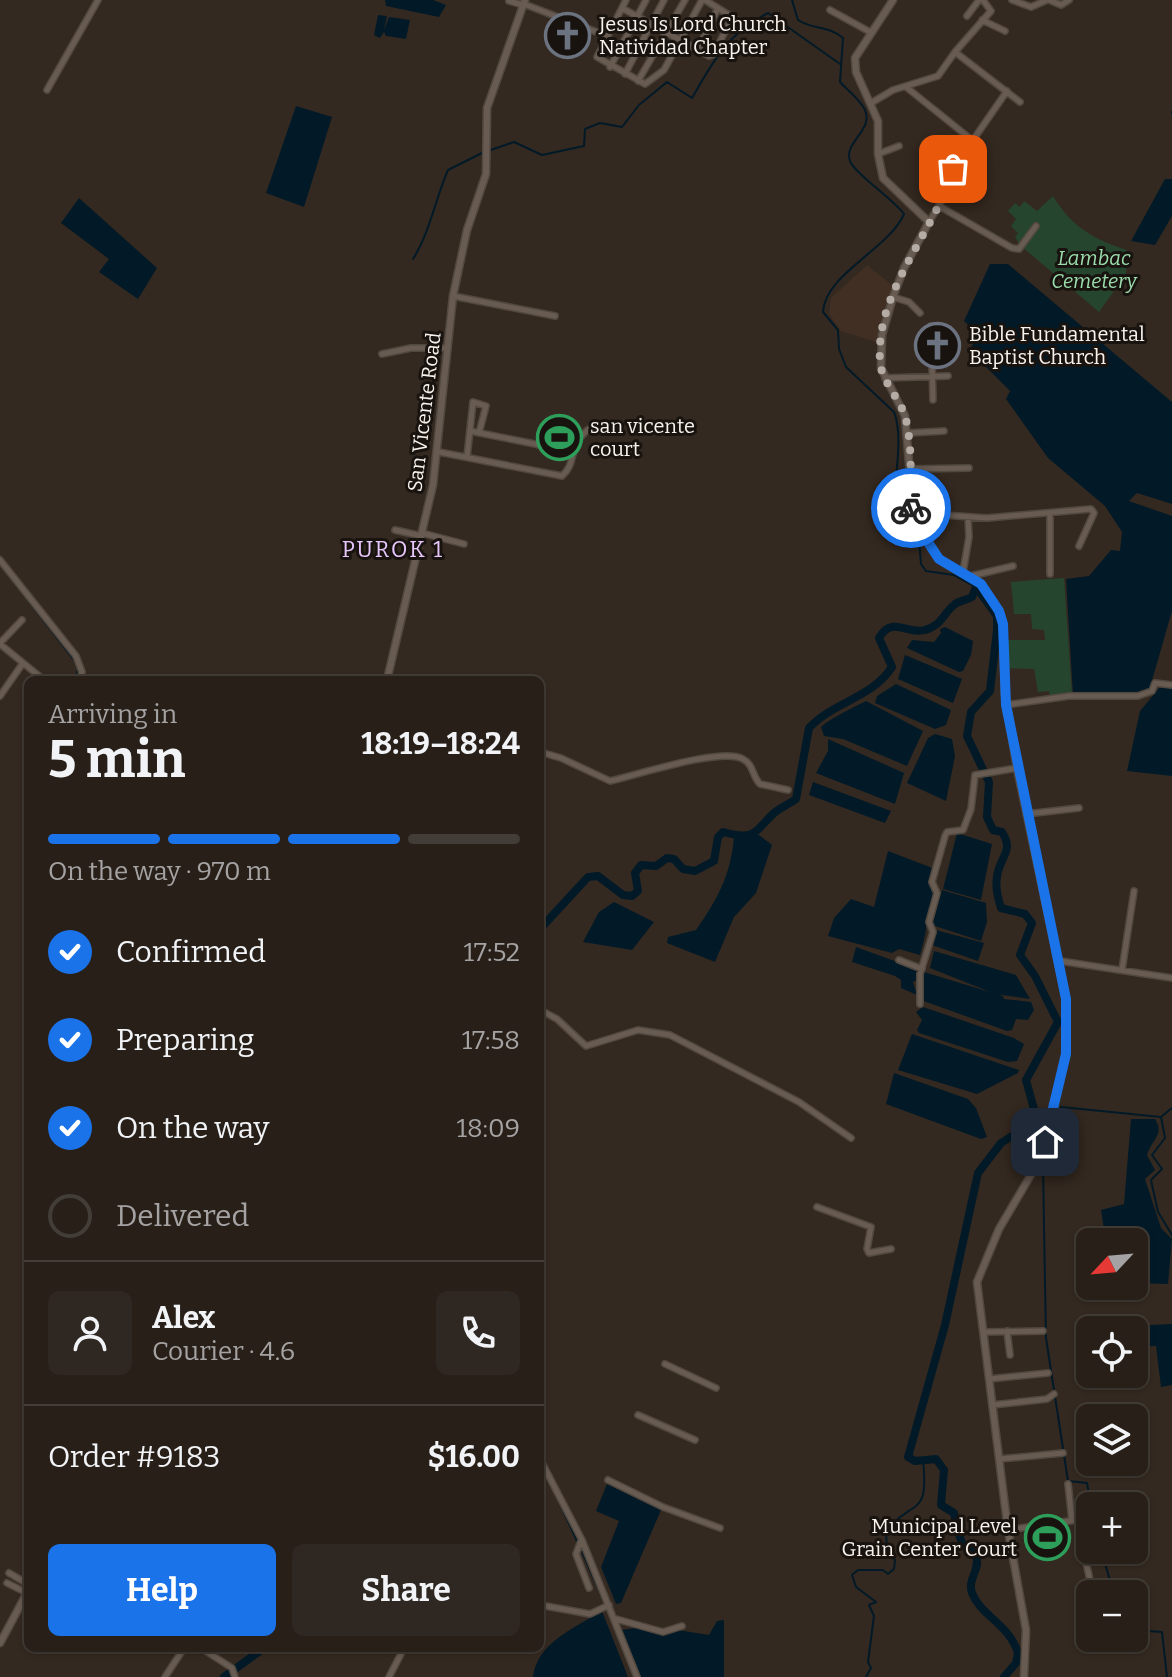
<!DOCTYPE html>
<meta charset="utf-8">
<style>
body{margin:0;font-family:Bitter,serif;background:#2f2721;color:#f1f3f6;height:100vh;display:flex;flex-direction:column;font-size:30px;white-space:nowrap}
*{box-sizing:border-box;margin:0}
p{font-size:26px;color:#a4a2a2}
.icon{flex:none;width:44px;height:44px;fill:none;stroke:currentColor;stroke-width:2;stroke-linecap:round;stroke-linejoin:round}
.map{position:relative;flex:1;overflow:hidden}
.side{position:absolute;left:24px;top:676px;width:520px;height:976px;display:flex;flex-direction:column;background:#271f18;border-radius:12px;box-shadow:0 2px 6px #0004,0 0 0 2px #433d37}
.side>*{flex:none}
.needle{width:52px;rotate:244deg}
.fabs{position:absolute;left:1076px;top:1228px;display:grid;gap:16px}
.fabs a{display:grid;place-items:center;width:72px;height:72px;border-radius:12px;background:#271f18;box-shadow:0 2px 6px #0004,0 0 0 2px #433d37;font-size:40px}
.pin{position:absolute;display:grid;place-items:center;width:68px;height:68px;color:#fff;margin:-34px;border-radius:16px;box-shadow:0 4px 12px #0006}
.courier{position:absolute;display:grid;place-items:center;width:80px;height:80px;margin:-40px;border:6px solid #1a73e8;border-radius:50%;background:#fff;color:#222;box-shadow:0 2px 10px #0007}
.headline em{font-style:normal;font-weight:700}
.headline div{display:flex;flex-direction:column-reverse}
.headline{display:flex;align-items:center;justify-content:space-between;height:136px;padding:0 24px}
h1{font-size:52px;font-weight:700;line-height:60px}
.bar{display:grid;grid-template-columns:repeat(4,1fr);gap:12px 8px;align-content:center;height:96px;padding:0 24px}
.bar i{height:10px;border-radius:6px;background:#433d37}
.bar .on{background:#1a73e8}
.bar p{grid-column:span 4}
.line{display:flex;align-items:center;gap:20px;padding:0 24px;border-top:2px solid #433d37}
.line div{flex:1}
.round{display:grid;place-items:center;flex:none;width:84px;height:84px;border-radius:12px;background:#2f2721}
ol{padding:0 24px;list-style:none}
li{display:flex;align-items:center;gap:24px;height:88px}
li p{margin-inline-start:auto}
li .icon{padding:8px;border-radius:50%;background:#1a73e8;color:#fff;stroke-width:4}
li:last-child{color:#a4a2a2}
li i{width:44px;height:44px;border:4px solid #433d37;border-radius:50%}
.cta{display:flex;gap:16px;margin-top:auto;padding:16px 24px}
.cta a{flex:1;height:92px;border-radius:12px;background:#1a73e8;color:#fff;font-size:32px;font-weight:700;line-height:92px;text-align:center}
.cta a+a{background:#2f2721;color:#f1f3f6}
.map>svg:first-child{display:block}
.built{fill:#402f22}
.green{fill:#25452e}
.water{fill:#021a27}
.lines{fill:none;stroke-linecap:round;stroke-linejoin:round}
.stream{stroke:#021a27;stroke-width:2}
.river{stroke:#021a27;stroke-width:8}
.minor-casing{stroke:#51483f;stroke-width:8}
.tertiary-casing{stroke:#51483f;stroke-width:9}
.minor{stroke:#685b52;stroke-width:5}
.tertiary{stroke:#685b52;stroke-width:6}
.done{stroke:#b4aca5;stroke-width:8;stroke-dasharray:0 14.4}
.route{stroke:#1a73e8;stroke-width:10}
.labels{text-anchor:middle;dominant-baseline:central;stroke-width:6;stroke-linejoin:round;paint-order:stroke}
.poi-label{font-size:20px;fill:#f9f2ec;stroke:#18130f;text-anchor:start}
.park-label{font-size:20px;font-style:italic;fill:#9bddac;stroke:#18130f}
.street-label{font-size:20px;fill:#f9f2ec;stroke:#18130f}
.neighbourhood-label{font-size:22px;letter-spacing:2px;fill:#e8c7fc;stroke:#18130f}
</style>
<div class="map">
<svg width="1172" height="1677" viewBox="0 0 1172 1677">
<rect width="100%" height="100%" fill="#342920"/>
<path class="built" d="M867,265l26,21 -14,57 -38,-12 -12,-17 2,-16z"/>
<path class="green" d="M1053,196c18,30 41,44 74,54l-1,24 -27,38 -78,-66 -6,-9 3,-4 -7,-7 5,-7 -8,-8 7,-8 5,4 4,-6 13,10z
M1064,578l8,116 -22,4 -1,-7 -11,1 -4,-23 -30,-1v-28h41l-1,-10 -12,-1 -1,-15h-17l-3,-32z"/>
<path class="water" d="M385,0h48l13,5 -7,12 -53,-11z
M378,15l9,1 -3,14 5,-13 21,3 -4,19 -20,-3 -2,-4 -4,6 -6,-3z
M296,106l36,11 -28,90 -38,-14z
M1165,179h7v37l-17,29 -24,-4z
M79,198l78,70 -19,31 -39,-27 10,-13 -48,-36z
M990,264h18l164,138v102l-35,-11 -8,8 43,15v95l-23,80 -11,3 -65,1 -7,-116 23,-3 22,-26 9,1 2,-19 -17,-26 -57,-48 -42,-59 4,-8 -41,-41 10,-15 -15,-14z
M945,627l28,14 -2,14 -8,16 -4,1 -52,-24 5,-8 22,2 7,-9 -1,-4z
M905,655l57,24 -9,24 -55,-24z
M896,684l55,26 -5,15 -11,4 -60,-26 2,-7z
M1160,687l12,1v88l-45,-5 13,-60z
M866,701l57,30 -16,35 -64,-27 -19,-3 -3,-9c10,-9 33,-20 45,-26z
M935,734l17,5 3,17 -9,45 -39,-18 21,-45z
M828,739l76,34 -9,31 -79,-31 12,-22z
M813,782l78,29 -6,12 -76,-28z
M957,833l35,11 -11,56 -38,-11z
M759,835l13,10 -16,48 -22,24 -19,45 -48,-19 1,-6 28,-7c21,-30 35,-55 38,-93z
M888,851l47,18 -6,17 5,3c-6,23 -7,44 -14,66l-21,-6 -7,4 -64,-17 6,-18 17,-19 23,8z
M942,890l44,13 1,19 -6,19 -49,-16z
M614,902l40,20 -22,28 -49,-8 16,-30z
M936,930l48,13 -6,18 -46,-16z
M856,947l61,22v11l-4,2 4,13 -16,-7v-8l-6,-4 -43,-14z
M934,951l82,24 14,24 -35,-5 -65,-26z
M924,972l79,24 1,3 27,3 3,8 -6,10 -12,-1 -4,11 -5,1 -86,-31z
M923,1007l91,31 10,6 -7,17 -9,1 -89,-29 -2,-3 5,-10 -6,-8z
M912,1034l107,36 -1,3 -41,21 -79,-24z
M894,1073l74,26 8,9 11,29 -6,2 -95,-35z
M1131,1119h24c10,16 -3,20 -8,36l8,15 -10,9 16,49 11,11 -4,45 -34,-1v-41h-28l-5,-32 23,-6z
M1172,1324v61l-11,2 -5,-41 -22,1v-17h-44v18h-5l-2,-20z
M607,1484l54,26 -40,93 -5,1 -15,-37 18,-46 -23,-10z
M602,1611l26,66h-95c4,-34 41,-49 69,-66z
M724,1620v57h-85l-18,-47 15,-2 25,7 17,-5 31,5 8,-14z"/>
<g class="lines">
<path class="stream" d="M792,0l6,20c15,10 30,5 45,18l-3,44c7,8 21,18 25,28 9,20 -22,33 -15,51 4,12 42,37 54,53 -15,35 -79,60 -81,98l15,18 1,19 7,18 48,45c13,32 -8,96 4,112 4,6 14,11 21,15l2,25 5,7 28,4 22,12
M1172,112v1
M488,151l26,-9 28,13 42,-9 1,-17 15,-6 22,4 17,-22 28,-23 25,16c22,-38 35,-64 76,-85l72,51
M413,259c17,-27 22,-59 35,-89l34,-17
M0,564l74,96 4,9 -2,11
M1172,1108l-11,9 4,21 -13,17 10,14 -11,11 7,32 14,23
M554,1491l24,52
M1091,1506l-4,-23 -19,-2 -22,-143 -1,-55 -2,-116 18,-60 100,10
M581,1549l34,79
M1101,1550l13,44
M1134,1630l28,2 5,45
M866,1677l5,-9 -3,-6 6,-46 -5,-11 7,-3 -20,-15 -4,-12 6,-5h25l5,4 6,-5 1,-9 -8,-8 -1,-22c29,-32 43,-13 37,-70"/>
<path class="river" d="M540,929l48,-52 10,-1 25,19 9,1 6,-5 -3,-18 6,-8 15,1 11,-8 7,1 9,10 12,2 19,-10 4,-24 5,-5c33,9 31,0 51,-19 6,-5 15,-9 22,-14l13,-71c24,-26 63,-30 83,-61l-13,-29c13,-23 28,-3 46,-8 16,-4 18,-16 29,-25 4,-4 12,-5 18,-8l4,-10 21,29v14l-7,61 -19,21 -4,24 22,46 -2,35 6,13 9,2c10,16 3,20 -3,36 -5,14 -2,27 2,40l24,6 7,9 -12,32 15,21 23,46 -32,58 11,40 -36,23 -23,30 -33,152 -37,132 7,4 21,-2 8,11 -3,35 13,8c2,9 4,23 9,31 3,5 11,6 13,13 5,12 -9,22 -4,36 9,23 37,31 46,60l-2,10 -12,14
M224,1677l40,-29"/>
<defs>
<path id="minor" d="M626,0l-29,57 48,27 19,-14 38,-70
M705,0l32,20
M983,0l8,11 -36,41 65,50
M1012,0l19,7 16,-7
M1049,0l12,5 8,-5
M509,1l14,4
M524,4l83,32
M622,8l87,48 5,-2 18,-37
M830,10l40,22
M967,16l12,-16
M982,20l23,11
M698,49l20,-41
M610,67l36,-67
M625,74l39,-74
M638,81l47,-81
M906,87l66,53
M47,90l51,-90
M871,103l22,-13 45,-14 17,-24
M878,154l21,-8
M939,206l73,42 7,1 17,-23
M929,222l18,-30 6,-23 54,-78
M453,296l102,20
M893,297l16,5 11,11
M931,326l2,74
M931,350l12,-1
M382,354l29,-6h37
M885,378l63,-2
M470,431l95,19
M908,433l36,-2
M439,452l123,24c17,-15 3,-31 31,-50
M467,457l6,-55 13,4 -7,27
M910,469l59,-1
M912,513l75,5 104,-9 3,4 -15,33
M395,530l27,6
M422,533l42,11
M0,560l76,96 6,16 -2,8
M963,572l6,-35 -1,-19
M1050,574v-59
M971,576l42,-10
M0,643l22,-23
M0,644l44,36
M0,696l23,-33
M1006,705l63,-9h69l14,-5 3,-8 17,2
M540,752l21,6 49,23c27,-6 111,-34 133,-22 11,6 9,17 17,25l28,6
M1026,814l53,-6
M899,960l23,9
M1060,961l112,17
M1122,970l12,-79
M920,1004v-30l13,-42 -4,-10 8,-29 -5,-11 13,-46 2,-4 16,-2 8,-21 4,-34 42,-7
M540,1010l17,9 29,27 52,-16 32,5 129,67 52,36
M817,1207l54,20 -4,22 2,4 22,-4
M1007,1331l3,24
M983,1332l60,-1
M665,1364l51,24
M989,1379l59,-6
M992,1405l55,-6 7,-5
M638,1415l57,25
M540,1459l42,81 55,137
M999,1459l64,-6
M608,1480l55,27 57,21
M1068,1484l4,36
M1077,1521l16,73
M1008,1530l82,-12
M581,1541l-5,13 13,34
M9,1573l19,11
M7,1583l20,10
M540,1605l50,9 19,-9
M616,1619l47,13 19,-6
M201,1648l31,20 3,9
M165,1677l19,-29
M389,1677l15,-29"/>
<path id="tertiary" d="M893,0l-38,58 1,14 22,49v33l5,24 46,44 -25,46 -11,29 -11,38 -1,33 24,48 9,105 25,38 42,25 18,27 4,13 2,70 12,74 49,231v55l-21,88 -10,26 -36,61 -22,53 31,248 18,100 -2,47
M387,680l46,-195 20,-189 14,-66 19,-56 1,-66 38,-108
M0,1643l28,-52"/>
</defs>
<use href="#minor" class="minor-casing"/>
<use href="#tertiary" class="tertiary-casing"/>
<use href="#minor" class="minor"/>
<use href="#tertiary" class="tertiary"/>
</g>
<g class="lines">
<path class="done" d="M911,508c-1,-30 2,-63 -6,-92 -6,-19 -24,-35 -25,-55 -5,-71 55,-128 73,-192"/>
<path class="route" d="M911,508l3,13 25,38 42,25 18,27 4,13 3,81 60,294v55l-21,88"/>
</g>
<defs>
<symbol id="church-ring" viewBox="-11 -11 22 22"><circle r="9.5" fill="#18130f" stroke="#6b7280" stroke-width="1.5"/><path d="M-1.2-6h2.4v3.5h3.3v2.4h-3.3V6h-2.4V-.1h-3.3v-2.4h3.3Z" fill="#6b7280"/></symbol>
<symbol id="stadium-ring" viewBox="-11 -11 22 22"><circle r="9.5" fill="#18130f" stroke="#2e9e5b" stroke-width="1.5"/><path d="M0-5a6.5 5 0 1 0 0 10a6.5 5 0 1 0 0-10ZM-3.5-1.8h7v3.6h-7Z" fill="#2e9e5b"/></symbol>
</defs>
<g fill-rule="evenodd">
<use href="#church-ring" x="542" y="10" width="51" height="51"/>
<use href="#church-ring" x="912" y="320" width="51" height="51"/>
<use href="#stadium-ring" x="534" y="412" width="51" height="51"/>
<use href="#stadium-ring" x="1022" y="1512" width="51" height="51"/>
</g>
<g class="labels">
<g class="poi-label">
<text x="599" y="24">Jesus Is Lord Church<tspan x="599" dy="23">Natividad Chapter</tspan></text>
<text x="969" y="334">Bible Fundamental<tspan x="969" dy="23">Baptist Church</tspan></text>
<text x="590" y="426">san vicente<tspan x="590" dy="23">court</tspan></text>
<text x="1017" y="1526" text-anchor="end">Municipal Level<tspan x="1017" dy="23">Grain Center Court</tspan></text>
</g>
<g class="park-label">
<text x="1094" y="258">Lambac<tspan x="1094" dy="23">Cemetery</tspan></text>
</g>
<g class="street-label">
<text transform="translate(424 412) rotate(-83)">San Vicente Road</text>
</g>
<g class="neighbourhood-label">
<text x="393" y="549">PUROK 1</text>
</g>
</g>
</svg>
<div class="fabs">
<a><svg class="needle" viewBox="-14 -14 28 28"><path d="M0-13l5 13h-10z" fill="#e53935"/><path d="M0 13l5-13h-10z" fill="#a4a2a2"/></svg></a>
<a><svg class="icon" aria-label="locate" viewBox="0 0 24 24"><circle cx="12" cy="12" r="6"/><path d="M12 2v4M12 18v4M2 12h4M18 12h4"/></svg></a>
<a><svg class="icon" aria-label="layers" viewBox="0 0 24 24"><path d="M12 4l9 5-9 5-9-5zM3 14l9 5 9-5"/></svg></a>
<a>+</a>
<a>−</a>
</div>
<div class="pin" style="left:953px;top:169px;background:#ea580c"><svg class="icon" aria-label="bag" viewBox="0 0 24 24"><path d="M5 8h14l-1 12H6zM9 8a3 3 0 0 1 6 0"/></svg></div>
<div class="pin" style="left:1045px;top:1142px;background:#1f2937"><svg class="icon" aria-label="home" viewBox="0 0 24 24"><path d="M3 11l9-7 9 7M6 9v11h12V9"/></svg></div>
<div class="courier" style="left:911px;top:508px"><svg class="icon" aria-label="bike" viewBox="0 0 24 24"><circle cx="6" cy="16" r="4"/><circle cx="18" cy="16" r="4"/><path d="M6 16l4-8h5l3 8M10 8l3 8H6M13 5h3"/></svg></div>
<section class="side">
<div class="headline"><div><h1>5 min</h1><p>Arriving in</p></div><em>18:19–18:24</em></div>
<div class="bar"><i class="on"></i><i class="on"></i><i class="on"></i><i></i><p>On the way · 970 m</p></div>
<ol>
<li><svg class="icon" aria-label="check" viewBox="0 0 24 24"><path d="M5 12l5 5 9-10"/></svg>Confirmed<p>17:52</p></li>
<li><svg class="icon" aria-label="check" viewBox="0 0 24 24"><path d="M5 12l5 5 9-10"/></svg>Preparing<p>17:58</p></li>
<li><svg class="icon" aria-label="check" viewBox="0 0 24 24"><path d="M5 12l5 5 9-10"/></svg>On the way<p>18:09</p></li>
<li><i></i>Delivered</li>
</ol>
<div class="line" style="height:144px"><a class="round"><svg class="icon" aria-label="person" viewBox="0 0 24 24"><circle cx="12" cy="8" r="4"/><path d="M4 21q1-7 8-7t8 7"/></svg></a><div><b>Alex</b><p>Courier · 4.6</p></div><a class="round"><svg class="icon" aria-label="phone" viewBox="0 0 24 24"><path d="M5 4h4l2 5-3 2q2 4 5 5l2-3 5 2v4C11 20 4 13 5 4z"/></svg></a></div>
<div class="line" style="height:104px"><div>Order #9183</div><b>$16.00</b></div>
<div class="cta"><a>Help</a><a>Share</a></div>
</section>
</div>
